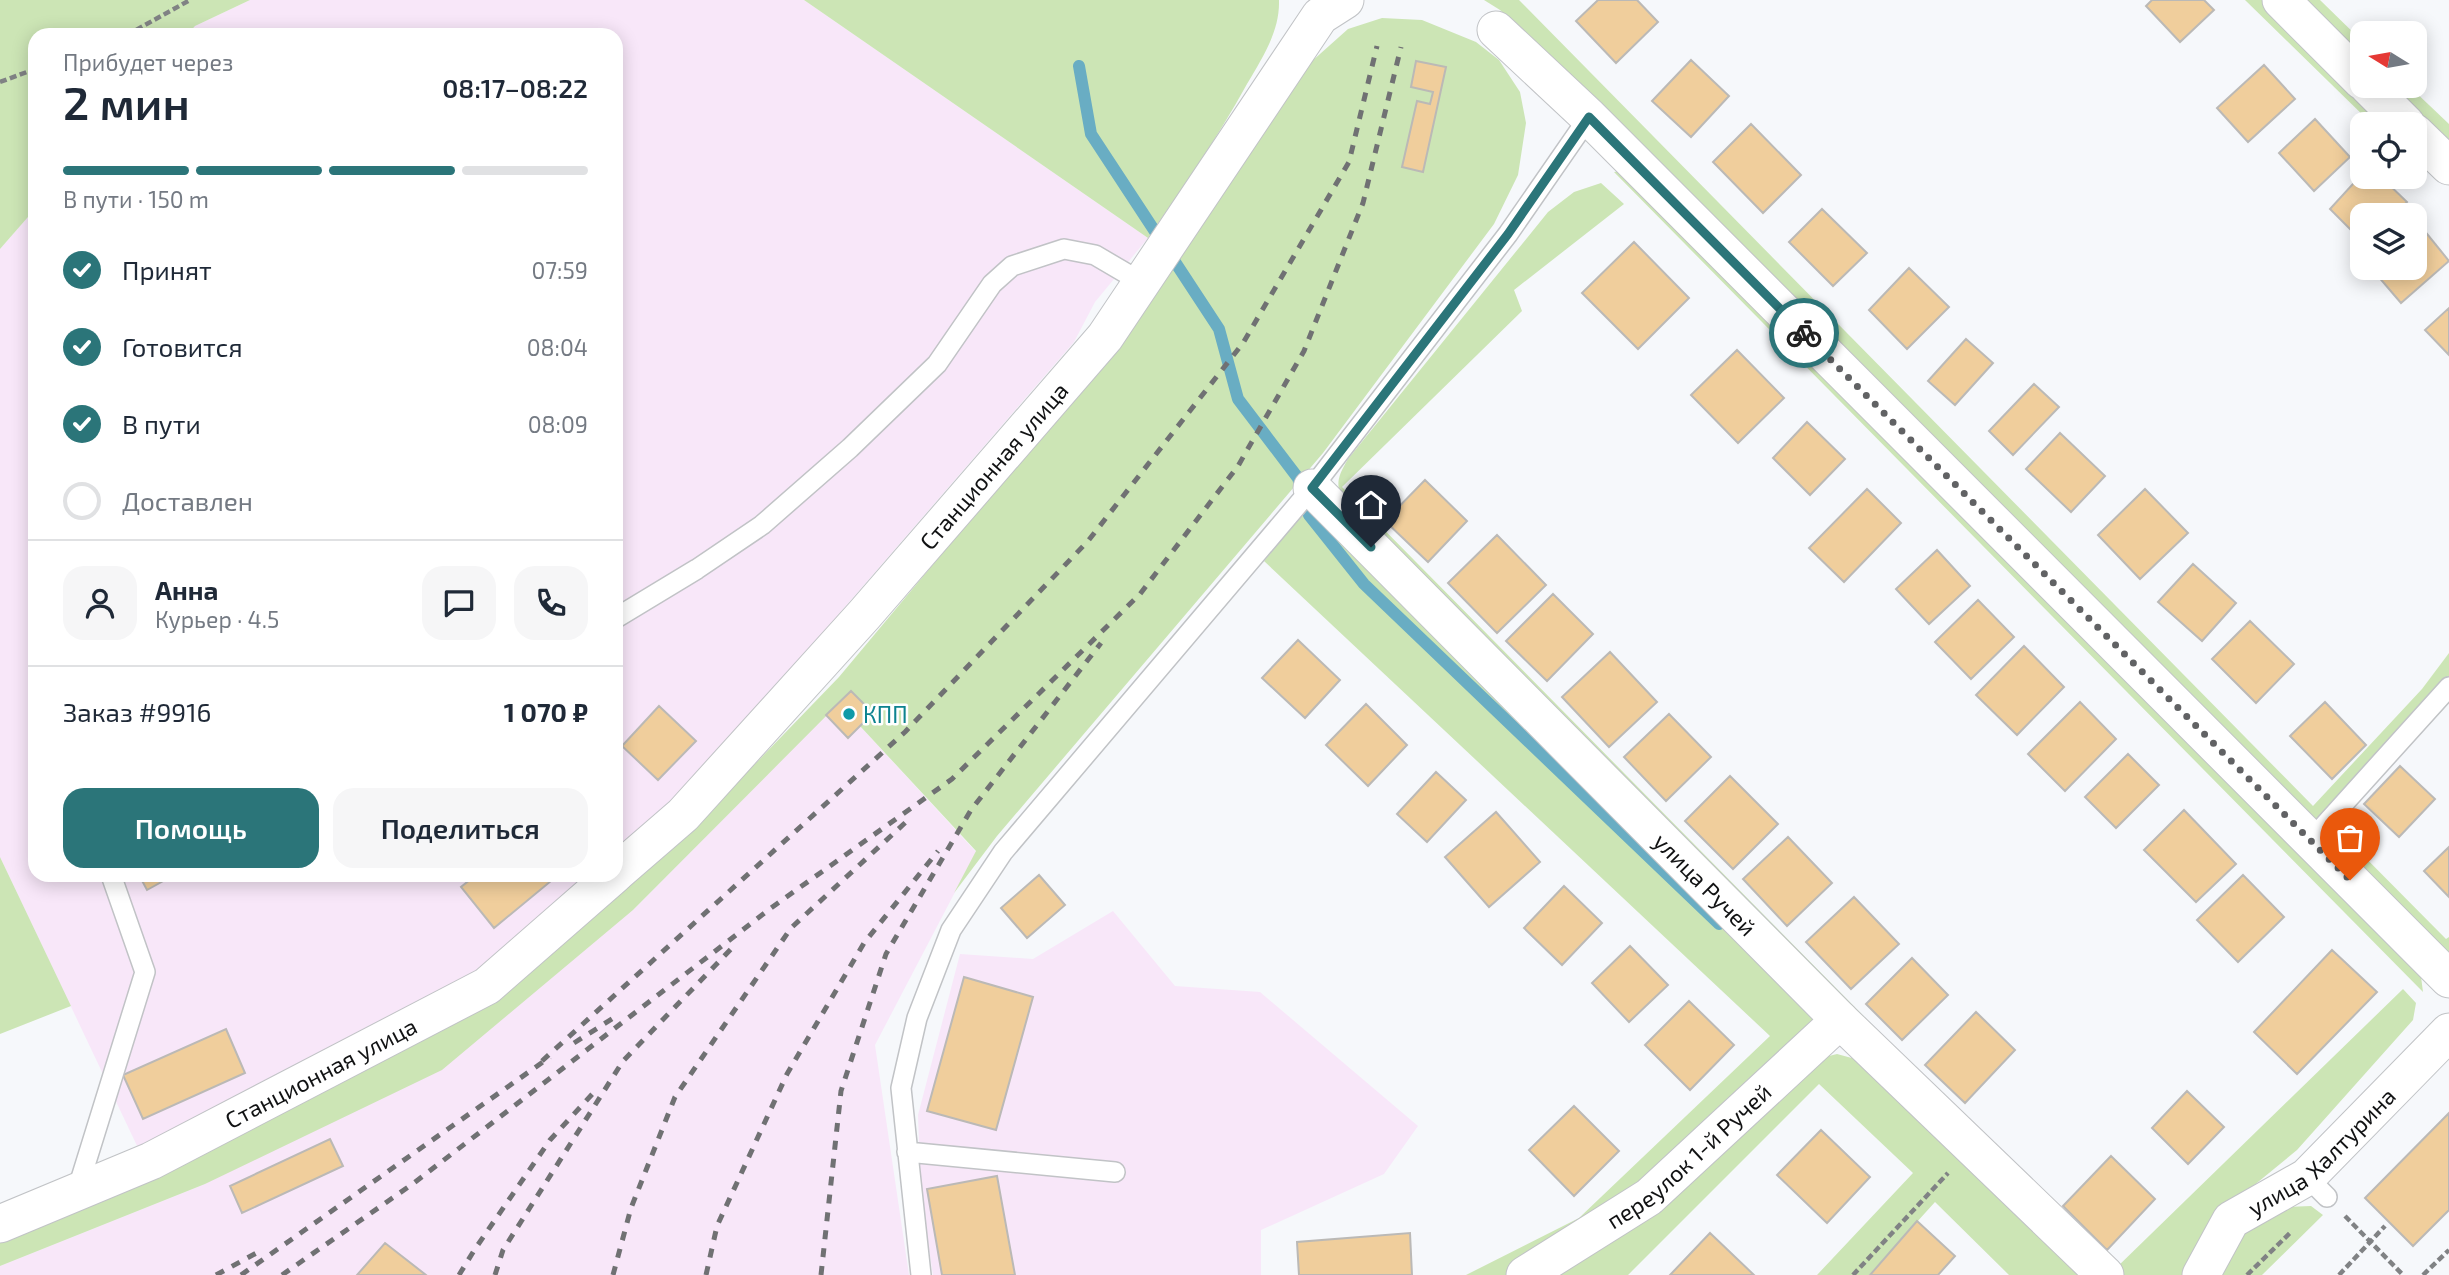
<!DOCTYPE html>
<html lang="ru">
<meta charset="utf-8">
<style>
body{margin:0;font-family:"Exo 2",sans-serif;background:#f6f6f7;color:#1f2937;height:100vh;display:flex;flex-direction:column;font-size:26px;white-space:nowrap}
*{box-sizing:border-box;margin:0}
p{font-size:23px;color:#747a83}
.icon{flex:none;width:38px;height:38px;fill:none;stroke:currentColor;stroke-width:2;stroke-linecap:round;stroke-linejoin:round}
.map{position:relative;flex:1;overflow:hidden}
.panel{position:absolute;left:28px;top:28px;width:595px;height:854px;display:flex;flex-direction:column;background:#fff;border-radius:21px;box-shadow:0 4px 18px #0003}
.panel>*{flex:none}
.needle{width:46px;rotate:281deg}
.controls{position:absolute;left:2350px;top:21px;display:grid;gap:14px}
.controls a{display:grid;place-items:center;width:77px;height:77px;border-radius:14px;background:#fff;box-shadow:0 4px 18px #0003;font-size:35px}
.pin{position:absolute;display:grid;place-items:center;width:60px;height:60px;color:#fff;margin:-72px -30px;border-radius:50% 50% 50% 0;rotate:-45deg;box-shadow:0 0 7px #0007}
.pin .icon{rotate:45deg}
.courier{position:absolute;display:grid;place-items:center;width:70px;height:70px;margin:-35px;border:5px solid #2b7579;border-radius:50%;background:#fff;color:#222;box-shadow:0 2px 9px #0007}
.overview em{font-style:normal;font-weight:600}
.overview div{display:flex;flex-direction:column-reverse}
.overview{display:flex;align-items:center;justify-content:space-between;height:119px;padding:0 35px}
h1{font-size:46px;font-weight:600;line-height:52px}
.bar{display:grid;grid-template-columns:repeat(4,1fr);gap:10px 7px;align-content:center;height:84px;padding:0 35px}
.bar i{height:9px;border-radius:5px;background:#e0e1e3}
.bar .on{background:#2b7579}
.bar p{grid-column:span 4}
.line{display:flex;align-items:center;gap:18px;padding:0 35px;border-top:2px solid #e0e1e3}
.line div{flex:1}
.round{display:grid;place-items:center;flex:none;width:74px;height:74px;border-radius:21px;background:#f6f6f7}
ol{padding:0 35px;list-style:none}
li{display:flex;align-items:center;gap:21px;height:77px}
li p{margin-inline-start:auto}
li .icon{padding:7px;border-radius:50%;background:#2b7579;color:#fff;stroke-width:4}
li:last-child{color:#747a83}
li i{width:38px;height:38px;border:4px solid #e0e1e3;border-radius:50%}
.button{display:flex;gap:14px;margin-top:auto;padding:14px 35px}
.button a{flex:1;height:80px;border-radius:21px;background:#2b7579;color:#fff;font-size:28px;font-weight:600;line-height:80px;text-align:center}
.button a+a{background:#f6f6f7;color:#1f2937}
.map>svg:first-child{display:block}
.industrial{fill:#f8e7f9}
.green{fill:#cce5b5;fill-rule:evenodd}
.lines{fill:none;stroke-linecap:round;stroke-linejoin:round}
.stream{stroke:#69adc3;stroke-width:12}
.building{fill:#f0ce9c;stroke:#bbb9b6;stroke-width:2}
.service-casing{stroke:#c1c3c6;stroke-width:22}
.minor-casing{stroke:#c1c3c6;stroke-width:39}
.path{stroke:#808284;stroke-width:4.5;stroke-dasharray:7 3.5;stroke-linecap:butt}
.service{stroke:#fff;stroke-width:19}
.minor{stroke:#fff;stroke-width:37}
.rail{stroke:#707173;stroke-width:5;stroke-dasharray:9 9;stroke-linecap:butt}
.done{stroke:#616264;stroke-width:7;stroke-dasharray:0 12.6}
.route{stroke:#2b7579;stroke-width:9}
.culture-dot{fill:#0f9aa8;stroke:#fff;stroke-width:2.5}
.labels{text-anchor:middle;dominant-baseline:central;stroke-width:5;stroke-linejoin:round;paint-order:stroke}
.street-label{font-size:23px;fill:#111213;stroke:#fff}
.culture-label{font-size:23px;fill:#0d838f;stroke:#fff;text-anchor:start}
</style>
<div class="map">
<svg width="2449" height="1275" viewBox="0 0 2449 1275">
<rect width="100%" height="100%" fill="#f6f8fb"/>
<path class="industrial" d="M250,0h554l344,238 -53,64 -21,40 -287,332 -120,134 -51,44v-817h-429l8,-9z
M35,209v666h555l-108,95 -343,180 -139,-293v-608z
M826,715l22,22 12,-11 116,126 -101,193 34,230h-909v-9l205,-82 428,-274z
M1113,911l62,75 85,6 158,134 -34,48 -123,56v45h-328l-12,-77 -3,-83 42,-161 73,5z"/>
<path class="green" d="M0,0h250l-55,26 -8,9h-152v174l-35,40z
M804,0h475c1,32 -17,58 -32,84 -30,55 -64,103 -99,154z
M1484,0h35l794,806 109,-117 27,-36v50l-114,124 111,112 3,-2v23l-949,-950z
M2245,0h25l127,124h-25z
M2293,0h27l42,41v27z
M1382,18l40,2 54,22 23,18 21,32 6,31 -8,52 -24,49 -171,229 -326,383 -43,57 22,-42 -116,-125 12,-13 -21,-22 -218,219 -191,160 -237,114 -205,82v-25l497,-241 200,-176 142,-147 284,-340 188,-275 37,-33zM1417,61l29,7 -24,104 -20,-5 16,-66 12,3 3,-12 -22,-5z
M2381,86h28l40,38v28z
M1622,171l798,798 3,23 -809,-820z
M1601,183l23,21 -110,86 8,21 -180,176 772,783 289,-281 13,14 -3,17 -116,130 -72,59 -42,66h-64l-5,-5 -768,-761c-10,-23 -11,-28 2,-50l200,-247 26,-20z
M1312,502l511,515 -183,172 -133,86h-41l113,-57 191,-182 -506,-475z
M0,857l71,149 -71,28z
M1837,1054l22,6 230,215h-80l-74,-73 -66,73h-52l96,-102 -94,-89 -191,191h-88l269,-214z
M2311,1206l12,9 -61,60h-46l38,-57 31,-11z"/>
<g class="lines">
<path class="stream" d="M1079,66l12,68 128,195 19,70 60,79 11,37 55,69 355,340"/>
</g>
<path class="building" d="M1598,0h39l21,22 -42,41 -40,-42z
M2152,0h52l10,10 -34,32 -34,-36z
M1691,60l38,36 -38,41 -39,-36z
M1416,61l30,6 -23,105 -21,-5 15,-66 13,3 3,-12 -22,-5z
M2264,65l31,34 -47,43 -31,-34z
M2315,119l35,38 -36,34 -35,-38z
M1751,124l50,51 -38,38 -50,-51z
M2362,174v3h19l26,25 -13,13h-32v26l-32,-32z
M1822,209l45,44 -34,33 -44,-44z
M2419,224l30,37 -48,42 -30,-35h44v-41z
M1634,242l55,56 -51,51 -56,-56z
M1909,268l40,39 -42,42 -38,-39z
M2449,308v47l-24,-25z
M1966,339l27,24 -38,42 -27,-24z
M1737,350l47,48 -46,45 -47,-48z
M2034,384l25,23 -46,48 -24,-24z
M1807,422l38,37 -35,36 -37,-37z
M2060,433l45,43 -34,36 -45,-43z
M1425,480l42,41 -39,41 -43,-41z
M1867,489l34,34 -57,59 -35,-34z
M2145,489l43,44 -48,46 -42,-44z
M1497,535l49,50 -49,48 -49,-50z
M1937,550l33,36 -41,38 -33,-35z
M2193,564l43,39 -34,38 -44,-39z
M1553,594l40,40 -46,47 -41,-40z
M1978,600l36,37 -43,42 -36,-37z
M2250,621l44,43 -38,39 -44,-44z
M1298,640l42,40 -35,38 -43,-40z
M2024,646l40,41 -47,48 -41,-40z
M1610,652l47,50 -48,45 -47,-50z
M851,691l22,22 -25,25 -22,-23z
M2080,702l36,37 -51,52 -37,-37z
M2325,702l41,43 -34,34 -42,-43z
M1366,704l41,41 -39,41 -42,-41z
M659,706l37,35 -38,39 -36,-34z
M1669,714l42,43 -45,44 -42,-44z
M2128,754l31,31 -43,43 -31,-31z
M2400,766l35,33 -36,38 -35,-33z
M1436,772l30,28 -39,42 -30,-28z
M1730,776l48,48 -45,45 -48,-48z
M2184,810l52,54 -40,38 -52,-52z
M1496,812l44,50 -51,45 -44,-50z
M1788,837l44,46 -45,43 -44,-47z
M2449,847v50l-25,-26z
M139,875h35l-27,15z
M476,875h80l1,1 -63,52 -33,-41z
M1039,875l26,30 -38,33 -26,-30z
M2243,875l41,42 -46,45 -41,-42z
M1564,886l38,37 -40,42 -38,-37z
M1854,897l45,47 -48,45 -45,-47z
M1630,946l38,39 -39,37 -37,-39z
M2332,950l45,42 -80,82 -43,-42z
M1912,958l36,37 -46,45 -36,-36z
M964,977l69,20 -37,133 -69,-19z
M1689,1001l45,44 -44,45 -45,-45z
M1976,1012l39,38 -50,53 -40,-38z
M226,1029l19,44 -102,46 -20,-44z
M2187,1091l37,36 -36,37 -36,-36z
M1574,1106l45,45 -45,45 -45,-46z
M2449,1113v97l-36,36 -48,-48z
M1821,1130l49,47 -43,46 -50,-48z
M330,1139l13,27 -101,47 -12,-27z
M2111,1156l44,43 -48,51 -44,-44z
M997,1176l18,99h-73l-15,-86z
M1917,1221l38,35 -17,19h-68z
M1410,1233l2,42h-113l-2,-33z
M1710,1233l44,42h-84z
M385,1243l41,32h-69z"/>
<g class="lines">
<defs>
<path id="service" d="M616,618l81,-49 65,-44 88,-77 87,-84 55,-80 20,-18 52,-17 31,6 46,27
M2311,840l138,-153
M907,1152l208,20
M2307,1177l20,20
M77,1191l68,-219 -34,-97
M921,1275l-20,-187 16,-70 34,-88 52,-78 309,-364 196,-254 81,-117"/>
<g id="minor">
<path d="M2281,0l81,81"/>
<path d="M1496,30l93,87 860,862"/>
<path d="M2368,86l38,38"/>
<path d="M2415,133l34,33"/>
<path id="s1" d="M1312,488l528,532 265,255"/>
<path id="s2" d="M616,873l67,-58 181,-200 241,-278 215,-321 25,-16"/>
<path id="s3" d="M0,1224l151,-63 336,-175 127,-111"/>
<path id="s4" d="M1525,1275l124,-78 191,-177"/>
<path id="s5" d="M2201,1275l30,-55 76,-43 142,-145"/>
</g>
</defs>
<use href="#service" class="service-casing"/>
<use href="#minor" class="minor-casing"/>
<path class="path" d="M127,35l63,-35
M0,82l35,-13
M2345,1216l58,59
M1853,1275l95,-102
M2247,1275l44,-43
M2339,1275l46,-49
M2423,1275l26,-25"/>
<use href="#service" class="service"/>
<use href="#minor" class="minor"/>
<path class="rail" d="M574,1043l41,-26
M542,1061l363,-329 183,-191 155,-198 106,-181 28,-116
M216,1275l46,-25
M241,1275l309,-218
M282,1275l132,-92 357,-275 181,-129 188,-185 98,-128 66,-115 59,-148 38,-156
M459,1275l16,-26 75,-109 47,-51
M495,1275l8,-25 120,-189 109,-113
M613,1275l18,-67 44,-111 116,-169 115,-106
M706,1275l11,-49 70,-152 77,-131 74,-92
M821,1275l20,-184 45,-137 85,-144 130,-167"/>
</g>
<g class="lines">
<path class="done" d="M1804,333l546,547"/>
<path class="route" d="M1371,547l-59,-59 196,-254 81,-117 215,216"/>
</g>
<circle class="culture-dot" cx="849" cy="714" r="7"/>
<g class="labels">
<g class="street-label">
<text stroke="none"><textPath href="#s2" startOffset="556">Станционная улица</textPath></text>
<text stroke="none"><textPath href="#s1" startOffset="558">улица Ручей</textPath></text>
<text stroke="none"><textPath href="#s3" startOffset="355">Станционная улица</textPath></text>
<text stroke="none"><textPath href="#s5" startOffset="177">улица Халтурина</textPath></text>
<text stroke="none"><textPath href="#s4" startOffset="203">переулок 1-й Ручей</textPath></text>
</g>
<g class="culture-label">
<text x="863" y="714">КПП</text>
</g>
</g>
</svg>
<div class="controls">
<a><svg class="needle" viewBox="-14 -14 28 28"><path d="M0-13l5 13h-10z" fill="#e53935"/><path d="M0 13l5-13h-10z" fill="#747a83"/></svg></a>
<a><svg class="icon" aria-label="locate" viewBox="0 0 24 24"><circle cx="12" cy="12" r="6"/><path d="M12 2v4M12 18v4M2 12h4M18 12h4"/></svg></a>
<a><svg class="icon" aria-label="layers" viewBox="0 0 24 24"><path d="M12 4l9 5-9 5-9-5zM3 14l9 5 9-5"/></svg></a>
</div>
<div class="pin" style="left:2350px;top:880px;background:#ea580c"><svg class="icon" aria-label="bag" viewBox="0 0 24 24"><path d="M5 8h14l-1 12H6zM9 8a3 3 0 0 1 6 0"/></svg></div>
<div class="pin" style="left:1371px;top:547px;background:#1f2937"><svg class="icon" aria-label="home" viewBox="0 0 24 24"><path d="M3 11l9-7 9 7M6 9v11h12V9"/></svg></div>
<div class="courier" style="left:1804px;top:333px"><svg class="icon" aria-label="bike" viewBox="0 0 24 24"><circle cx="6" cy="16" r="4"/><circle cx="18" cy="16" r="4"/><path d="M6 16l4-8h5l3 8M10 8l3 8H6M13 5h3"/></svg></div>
<section class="panel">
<div class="overview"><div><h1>2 мин</h1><p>Прибудет через</p></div><em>08:17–08:22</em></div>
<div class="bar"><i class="on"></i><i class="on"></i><i class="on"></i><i></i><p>В пути · 150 m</p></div>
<ol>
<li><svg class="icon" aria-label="check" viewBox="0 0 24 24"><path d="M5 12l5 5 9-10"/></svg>Принят<p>07:59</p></li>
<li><svg class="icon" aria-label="check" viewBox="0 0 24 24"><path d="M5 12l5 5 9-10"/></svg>Готовится<p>08:04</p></li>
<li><svg class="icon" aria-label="check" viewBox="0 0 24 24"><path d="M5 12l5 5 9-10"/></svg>В пути<p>08:09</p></li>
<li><i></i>Доставлен</li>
</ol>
<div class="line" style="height:126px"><a class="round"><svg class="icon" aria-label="person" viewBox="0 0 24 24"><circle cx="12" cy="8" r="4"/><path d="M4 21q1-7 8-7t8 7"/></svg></a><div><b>Анна</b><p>Курьер · 4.5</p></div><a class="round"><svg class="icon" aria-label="chat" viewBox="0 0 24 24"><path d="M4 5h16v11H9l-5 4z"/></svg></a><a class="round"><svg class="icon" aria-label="phone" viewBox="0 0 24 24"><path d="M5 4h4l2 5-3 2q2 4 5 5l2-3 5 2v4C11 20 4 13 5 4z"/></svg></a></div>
<div class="line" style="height:91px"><div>Заказ #9916</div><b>1 070 ₽</b></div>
<div class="button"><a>Помощь</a><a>Поделиться</a></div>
</section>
</div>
